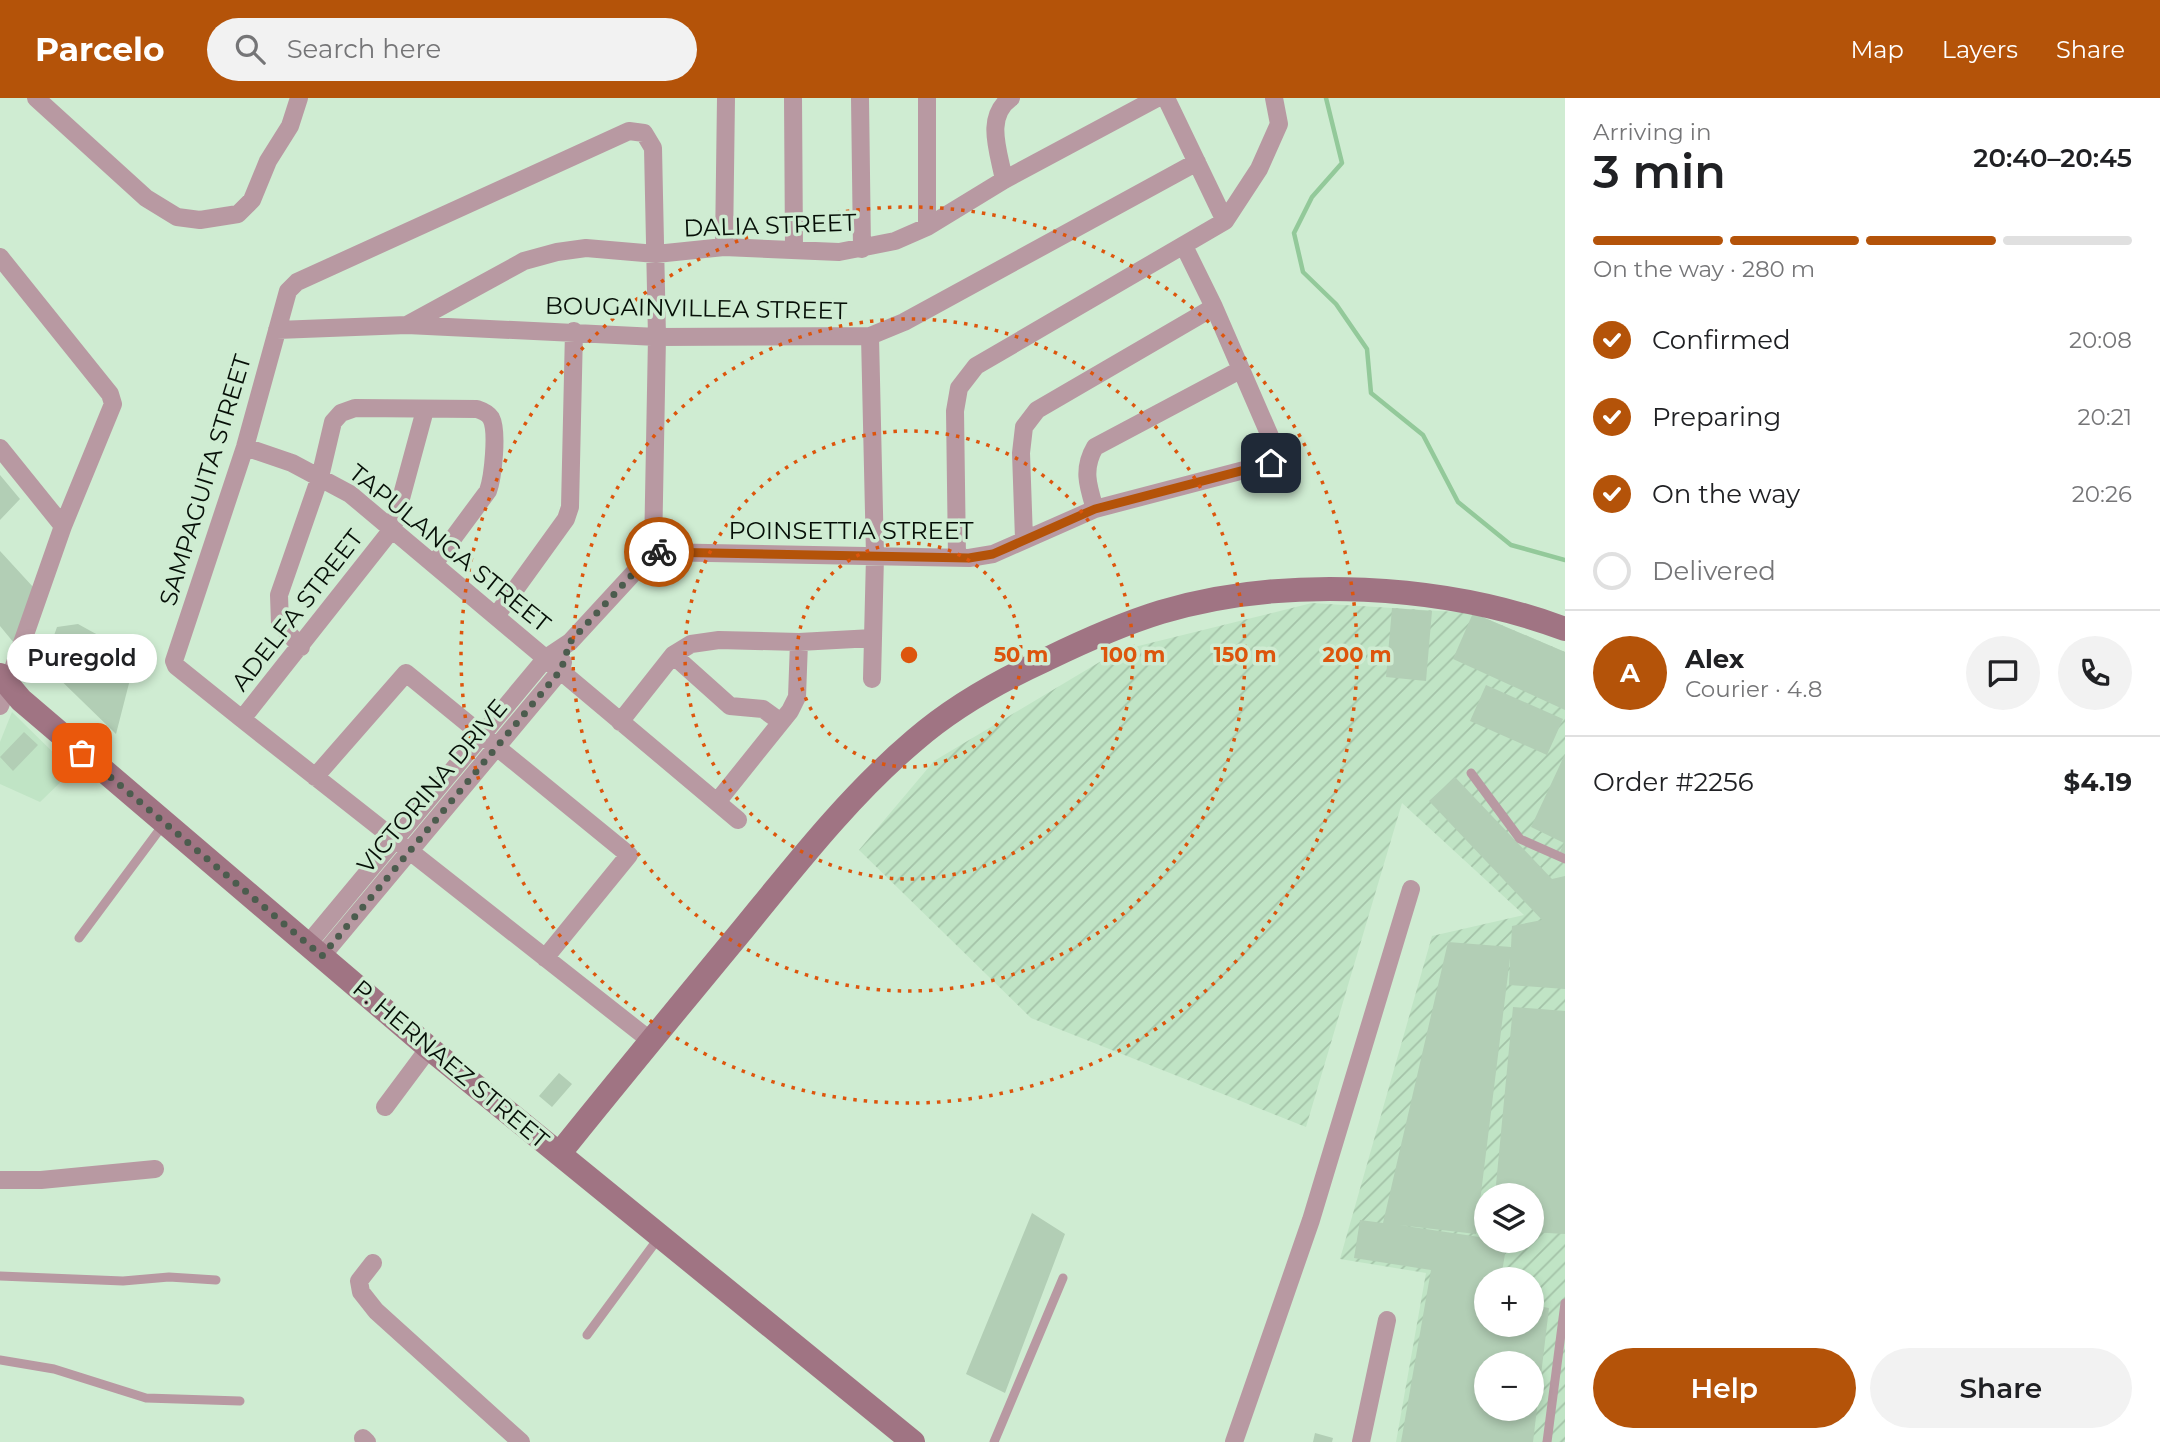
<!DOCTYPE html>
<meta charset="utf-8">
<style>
body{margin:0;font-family:Montserrat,sans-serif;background:#f2f2f2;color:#202124;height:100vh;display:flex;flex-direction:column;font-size:26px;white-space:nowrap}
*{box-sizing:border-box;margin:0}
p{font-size:23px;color:#757577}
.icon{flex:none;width:38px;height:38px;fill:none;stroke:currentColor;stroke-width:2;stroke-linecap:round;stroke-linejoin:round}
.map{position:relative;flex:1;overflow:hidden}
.details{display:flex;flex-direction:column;background:#fff;width:595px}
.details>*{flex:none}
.fabs{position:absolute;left:1474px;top:1085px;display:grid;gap:14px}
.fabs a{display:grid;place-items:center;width:70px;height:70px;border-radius:50%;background:#fff;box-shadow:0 4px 10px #0003;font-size:35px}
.pin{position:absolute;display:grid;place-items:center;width:60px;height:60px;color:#fff;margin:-30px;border-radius:14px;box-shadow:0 4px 10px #0006}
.courier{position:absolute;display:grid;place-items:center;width:70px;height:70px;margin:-35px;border:5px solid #b45309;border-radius:50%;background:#fff;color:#222;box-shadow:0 2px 9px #0007}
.bubble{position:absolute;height:49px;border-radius:24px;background:#fff;box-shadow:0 4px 10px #0003;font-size:23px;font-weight:600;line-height:49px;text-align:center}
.summary em{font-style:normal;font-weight:600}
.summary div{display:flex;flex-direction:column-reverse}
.summary{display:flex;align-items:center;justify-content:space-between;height:119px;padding:0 28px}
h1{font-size:46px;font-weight:600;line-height:52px}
.bar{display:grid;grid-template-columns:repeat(4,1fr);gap:10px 7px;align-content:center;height:84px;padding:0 28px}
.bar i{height:9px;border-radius:5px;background:#e0e0e0}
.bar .on{background:#b45309}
.bar p{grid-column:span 4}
.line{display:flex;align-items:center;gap:18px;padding:0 28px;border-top:2px solid #e0e0e0}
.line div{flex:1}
.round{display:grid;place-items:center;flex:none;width:74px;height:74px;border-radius:37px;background:#f2f2f2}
ol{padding:0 28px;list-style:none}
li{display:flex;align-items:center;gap:21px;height:77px}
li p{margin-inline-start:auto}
li .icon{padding:7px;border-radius:50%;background:#b45309;color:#fff;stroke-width:4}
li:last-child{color:#757577}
li i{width:38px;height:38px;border:4px solid #e0e0e0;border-radius:50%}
.button{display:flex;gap:14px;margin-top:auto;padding:14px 28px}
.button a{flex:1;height:80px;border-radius:42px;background:#b45309;color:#fff;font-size:28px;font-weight:600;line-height:80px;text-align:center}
.button a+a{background:#f2f2f2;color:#202124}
header{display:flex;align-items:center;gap:42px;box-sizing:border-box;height:98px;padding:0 35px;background:#b45309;color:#fff}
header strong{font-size:33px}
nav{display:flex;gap:38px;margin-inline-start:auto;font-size:24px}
.search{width:490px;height:63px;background:#f2f2f2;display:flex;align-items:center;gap:18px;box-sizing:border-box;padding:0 24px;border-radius:38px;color:#757577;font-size:26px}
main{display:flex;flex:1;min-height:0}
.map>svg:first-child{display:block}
.built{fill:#c0e4c5}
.industrial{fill:url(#industrial-furrows);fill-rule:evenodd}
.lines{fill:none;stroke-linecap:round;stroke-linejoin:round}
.stream{stroke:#93c99a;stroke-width:4.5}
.building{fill:#b2ceb5;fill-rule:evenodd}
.lane{stroke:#b899a2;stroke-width:9}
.street{stroke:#b899a2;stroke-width:18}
.secondary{stroke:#a07483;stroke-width:24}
.done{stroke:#4c5c4e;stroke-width:7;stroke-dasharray:0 12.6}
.route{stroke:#b45309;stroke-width:9}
.ring{fill:none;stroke:#dd550c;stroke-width:3.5;stroke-dasharray:3.5 7}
.labels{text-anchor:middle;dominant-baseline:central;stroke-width:7;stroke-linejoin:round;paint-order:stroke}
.street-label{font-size:24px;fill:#060f07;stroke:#cfecd2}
.centre{fill:#dd550c;stroke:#cfecd2;stroke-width:3.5}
.ring-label{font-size:21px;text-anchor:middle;font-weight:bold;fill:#dd550c;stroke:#cfecd2;stroke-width:7;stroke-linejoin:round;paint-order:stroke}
</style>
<header>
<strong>Parcelo</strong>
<div class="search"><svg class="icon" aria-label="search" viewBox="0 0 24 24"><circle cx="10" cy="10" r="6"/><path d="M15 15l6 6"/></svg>Search here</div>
<nav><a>Map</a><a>Layers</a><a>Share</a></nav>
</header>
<main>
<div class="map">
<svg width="1565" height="1344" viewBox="0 0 1565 1344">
<defs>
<pattern id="industrial-furrows" width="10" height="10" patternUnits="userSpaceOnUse" patternTransform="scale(1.75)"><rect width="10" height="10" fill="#c0e4c5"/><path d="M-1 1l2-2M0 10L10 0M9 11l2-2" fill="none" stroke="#a4c2a8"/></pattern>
</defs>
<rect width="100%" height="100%" fill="#cfecd2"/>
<path class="built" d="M12,614l60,59 -32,31 -40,-18v-42z"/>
<path class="industrial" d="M1312,505l161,10 92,39v790h-169l30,-169 -86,-14 92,-323 92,-21 -122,-112 -96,324 -275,-109 -172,-168 75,-89 184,-110zM1486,1097h45v46h-45zM1486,1181h45v46h-45zM1486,1265h45v46h-45z"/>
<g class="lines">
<path class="stream" d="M1326,0l16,65 -30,34 -18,36 9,39 33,32 31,45 4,44 52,42 35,67 53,43 54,15"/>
</g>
<path class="building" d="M0,377l20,24 -20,21z
M0,453l34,37 -20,55 -14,-17z
M1392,510l40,3 -6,70 -40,-4z
M1473,515l92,39v58l-112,-51z
M78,526l58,32 -20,78 -72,-70 13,-37z
M1486,587l77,34 -16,36 -77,-34z
M24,634l14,13 -25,26 -13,-14z
M1565,656v102l-6,-2 5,-11 -33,-16z
M1455,679l97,102 13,-3v113l-56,-4 1,-27 -34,276 -77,-9 87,13v3h21l-6,38h-15v46h45v-20l18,3 -16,134h-132l30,-172 -77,-12 6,-38 23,3 65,-281 63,5 1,-21 30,-6 -113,-119zM1486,1265h45v46h-45z
M1513,909l52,4v223l-34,-2v-37h-36z
M559,975l13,11 -20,23 -13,-11z
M1032,1115l33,21 -60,159 -39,-19z
M1315,1335l18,5 -1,4h-19z"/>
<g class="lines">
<path class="lane" d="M1471,675l49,66 45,20
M79,840l84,-113
M0,1178l123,5 46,-4 47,3
M587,1237l73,-99
M0,1262l54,9 92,29 94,3
M994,1344l69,-164
M1547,1344l18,-139"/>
<path class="street" d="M36,0l110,100 31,19 23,3 38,-6 14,-14 16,-39 22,-35 9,-28
M793,0l1,150
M860,0l2,151
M927,0v129
M1166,0l59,123
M1004,82c-5,-28 -20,-63 7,-82
M724,149l2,-149
M0,159l110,137 3,10 -50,122 -63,180
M407,227l117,-64 33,-9 29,-4 70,6 68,-7 115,5 56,-11 32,-14 77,-47 153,-82
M277,232l130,-5 250,12 213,-1 34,-14 293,-160
M870,238l5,220 -3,123
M245,349l47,16 58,31 388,326
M0,350l63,78
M1095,411c-7,-23 -13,-40 0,-62l145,-77
M1024,441l-3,-86 3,-26 13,-17 177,-103
M653,454l316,6 24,-4 102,-45 176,-46 5,-13 -62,-143 -30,-61
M957,459l-2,-146 4,-23 17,-22 249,-145 34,-52 20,-45 -5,-26
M496,518l70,-97 4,-12 4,-176
M301,549l-21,-23 -1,-29 41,-118 13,-55 8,-9 14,-5 122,1c6,2 11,4 14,9 7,13 2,59 -3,73l-54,73
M673,557l57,51 33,3 18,13
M242,621l151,-191 32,-118
M620,624l53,-67 18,-11 28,-4 80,2 74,-4
M315,679l91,-104 223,182 -84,103
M717,704l73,-91 7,-14 2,-55
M308,846l238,-286 24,-16 83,-90
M322,858l239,-286 2,-8
M651,943l-409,-322 -66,-53 -2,-5 71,-214 43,-156 9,-9 332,-151 15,2 9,15 4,189 -4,215
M385,1009l44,-59
M0,1082h41l114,-11
M373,1165l-14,18 2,11 15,19 145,131
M363,1340l4,4
M1234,1344l77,-222 100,-331
M1361,1344l26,-122"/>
<path class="secondary" d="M0,577l21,25 408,348 484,394
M559,1056c61,-76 123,-151 185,-226 53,-65 106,-133 171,-188 38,-33 86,-60 132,-81 37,-18 75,-35 114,-47 124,-37 284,-28 404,17"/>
</g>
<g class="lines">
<path class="done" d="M82,655l240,203 239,-286 9,-28 83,-90h6"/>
<path class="route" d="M659,454l310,6 24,-4 102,-45 176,-46"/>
</g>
<g class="ring">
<circle cx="909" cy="557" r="112"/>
<circle cx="909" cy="557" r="224"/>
<circle cx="909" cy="557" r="336"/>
<circle cx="909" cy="557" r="448"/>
</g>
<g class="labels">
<g class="street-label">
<text transform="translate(770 127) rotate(-2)">DALIA STREET</text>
<text transform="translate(696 210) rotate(1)">BOUGAINVILLEA STREET</text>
<text transform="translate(205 382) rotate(-73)">SAMPAGUITA STREET</text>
<text x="851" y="432">POINSETTIA STREET</text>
<text transform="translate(450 450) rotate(39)">TAPULANGA STREET</text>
<text transform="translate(297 512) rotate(-52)">ADELFA STREET</text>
<text transform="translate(432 688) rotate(-50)">VICTORINA DRIVE</text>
<text transform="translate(451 966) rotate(40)">P. HERNAEZ STREET</text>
</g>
</g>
<circle cx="909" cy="557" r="10" class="centre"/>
<g class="ring-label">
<text x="1021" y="564">50 m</text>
<text x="1133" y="564">100 m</text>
<text x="1245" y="564">150 m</text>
<text x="1357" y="564">200 m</text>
</g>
</svg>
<div class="fabs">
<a><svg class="icon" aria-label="layers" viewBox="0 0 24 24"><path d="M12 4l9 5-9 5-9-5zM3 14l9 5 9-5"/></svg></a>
<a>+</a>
<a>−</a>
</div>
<div class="pin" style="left:82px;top:655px;background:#ea580c"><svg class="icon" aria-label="bag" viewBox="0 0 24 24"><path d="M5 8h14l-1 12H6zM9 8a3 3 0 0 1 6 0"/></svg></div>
<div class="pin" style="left:1271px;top:365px;background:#1f2937"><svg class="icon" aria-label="home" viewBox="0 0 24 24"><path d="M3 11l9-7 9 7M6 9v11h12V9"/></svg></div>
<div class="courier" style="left:659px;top:454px"><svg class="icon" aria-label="bike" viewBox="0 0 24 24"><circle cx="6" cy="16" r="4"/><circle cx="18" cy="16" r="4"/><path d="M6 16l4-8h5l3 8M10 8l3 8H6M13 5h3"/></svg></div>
<div class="bubble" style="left:7px;top:536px;width:150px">Puregold</div>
</div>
<section class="details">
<div class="summary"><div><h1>3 min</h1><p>Arriving in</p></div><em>20:40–20:45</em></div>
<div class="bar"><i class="on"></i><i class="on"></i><i class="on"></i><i></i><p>On the way · 280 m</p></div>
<ol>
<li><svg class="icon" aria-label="check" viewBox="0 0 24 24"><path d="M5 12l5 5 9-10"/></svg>Confirmed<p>20:08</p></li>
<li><svg class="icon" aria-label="check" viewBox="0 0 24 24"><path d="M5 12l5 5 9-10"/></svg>Preparing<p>20:21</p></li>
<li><svg class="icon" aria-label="check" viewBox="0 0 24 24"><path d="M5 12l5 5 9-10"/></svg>On the way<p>20:26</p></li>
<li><i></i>Delivered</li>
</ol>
<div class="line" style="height:126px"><b class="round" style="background:#b45309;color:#fff">A</b><div><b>Alex</b><p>Courier · 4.8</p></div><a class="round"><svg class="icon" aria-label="chat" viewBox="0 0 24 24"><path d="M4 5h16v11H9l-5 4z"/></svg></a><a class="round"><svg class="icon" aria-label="phone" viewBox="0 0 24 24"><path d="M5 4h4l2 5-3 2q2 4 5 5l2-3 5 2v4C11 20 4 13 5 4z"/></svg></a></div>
<div class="line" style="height:91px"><div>Order #2256</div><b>$4.19</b></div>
<div class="button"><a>Help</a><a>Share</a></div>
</section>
</main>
